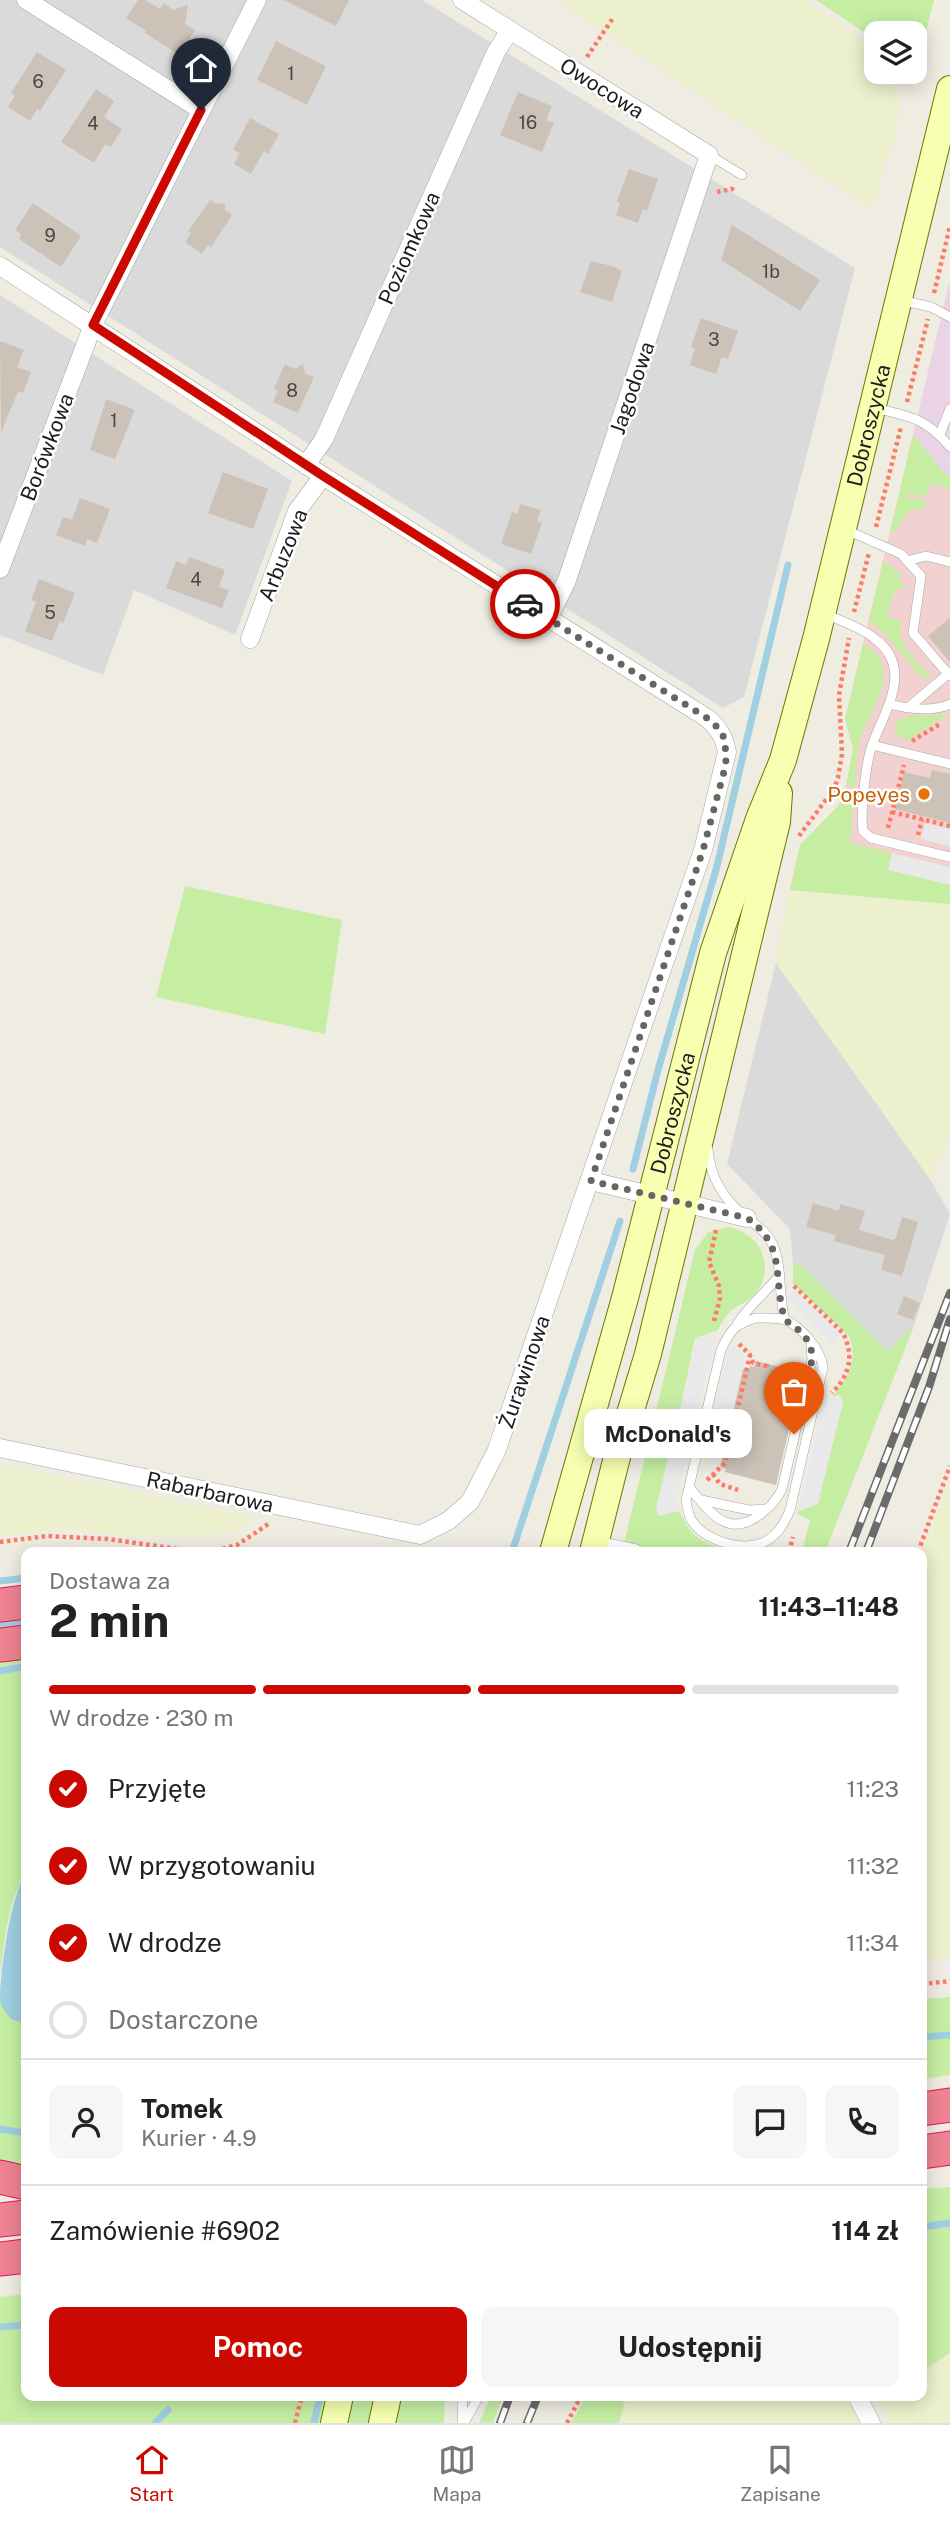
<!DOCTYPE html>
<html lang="pl">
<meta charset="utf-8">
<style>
body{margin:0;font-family:"Public Sans",sans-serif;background:#f6f6f6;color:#222;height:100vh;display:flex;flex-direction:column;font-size:26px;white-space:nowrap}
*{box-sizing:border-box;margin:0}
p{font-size:23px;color:#767676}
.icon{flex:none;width:38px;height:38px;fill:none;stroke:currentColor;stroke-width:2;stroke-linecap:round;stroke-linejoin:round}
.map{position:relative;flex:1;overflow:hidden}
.drawer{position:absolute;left:21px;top:1547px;width:906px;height:854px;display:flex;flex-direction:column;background:#fff;border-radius:14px;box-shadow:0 4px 18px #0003}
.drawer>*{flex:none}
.fabs{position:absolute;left:864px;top:21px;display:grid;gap:14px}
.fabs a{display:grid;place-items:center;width:63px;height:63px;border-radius:14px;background:#fff;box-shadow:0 4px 18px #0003;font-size:35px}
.pin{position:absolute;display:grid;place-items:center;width:60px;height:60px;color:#fff;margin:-72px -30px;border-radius:50% 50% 50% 0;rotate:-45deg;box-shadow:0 0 7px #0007}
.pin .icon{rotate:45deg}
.courier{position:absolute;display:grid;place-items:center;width:70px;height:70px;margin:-35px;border:5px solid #cb0900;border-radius:50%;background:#fff;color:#222;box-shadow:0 2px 9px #0007}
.bubble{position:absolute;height:49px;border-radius:14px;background:#fff;box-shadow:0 4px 18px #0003;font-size:23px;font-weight:700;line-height:49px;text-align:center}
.head em{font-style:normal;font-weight:700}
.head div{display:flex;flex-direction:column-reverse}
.head{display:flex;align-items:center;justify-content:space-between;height:119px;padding:0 28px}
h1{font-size:46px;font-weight:700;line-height:52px}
.bar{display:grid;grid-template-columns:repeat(4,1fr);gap:10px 7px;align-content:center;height:84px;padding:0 28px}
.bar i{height:9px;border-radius:5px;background:#e0e0e0}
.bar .on{background:#cb0900}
.bar p{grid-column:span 4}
.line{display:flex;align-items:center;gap:18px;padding:0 28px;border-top:2px solid #e0e0e0}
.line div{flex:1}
.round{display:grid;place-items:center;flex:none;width:74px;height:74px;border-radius:14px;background:#f6f6f6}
ol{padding:0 28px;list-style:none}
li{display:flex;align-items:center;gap:21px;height:77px}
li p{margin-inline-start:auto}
li .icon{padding:7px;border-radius:50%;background:#cb0900;color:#fff;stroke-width:4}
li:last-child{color:#767676}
li i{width:38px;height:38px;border:4px solid #e0e0e0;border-radius:50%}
.action{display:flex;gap:14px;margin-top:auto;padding:14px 28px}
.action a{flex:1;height:80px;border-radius:14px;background:#cb0900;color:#fff;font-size:28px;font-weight:700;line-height:80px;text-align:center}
.action a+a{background:#f6f6f6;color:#222}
.tab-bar{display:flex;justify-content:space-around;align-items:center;height:98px;border-top:2px solid #e0e0e0;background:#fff;font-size:19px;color:#767676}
.tab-bar a{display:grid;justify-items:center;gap:4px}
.tab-bar .on{color:#cb0900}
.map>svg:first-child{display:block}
.residential{fill:#dbdada}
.commercial{fill:#f2d2d0}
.industrial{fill:#e9d3e4}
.farmland{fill:#ecf0cc}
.grass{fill:#c5eea3}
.parking{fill:#e9e9e9}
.water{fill:#9fcfe1}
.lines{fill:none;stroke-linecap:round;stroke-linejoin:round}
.stream{stroke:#9fcfe1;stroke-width:7}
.building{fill:#ccc2b8}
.service-casing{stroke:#a4a4a4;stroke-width:10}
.minor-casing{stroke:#a4a4a4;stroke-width:19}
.secondary-casing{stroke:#667900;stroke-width:28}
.motorway-casing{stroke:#e71554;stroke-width:35}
.path{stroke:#ff7a64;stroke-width:4.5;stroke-dasharray:3.5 3.5;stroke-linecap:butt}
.service{stroke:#fff;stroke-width:9}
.minor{stroke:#fff;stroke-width:18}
.secondary{stroke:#f7ffb1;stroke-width:26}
.motorway{stroke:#ee8392;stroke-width:33}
.rail-casing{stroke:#6b6b6b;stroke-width:8}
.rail{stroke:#fff;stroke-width:5;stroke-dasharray:16;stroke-linecap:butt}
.done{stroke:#666562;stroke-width:7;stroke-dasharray:0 12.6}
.route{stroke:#cb0900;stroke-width:9}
.food-dot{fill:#e8710a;stroke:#fff;stroke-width:2.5}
.labels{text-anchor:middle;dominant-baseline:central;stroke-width:5;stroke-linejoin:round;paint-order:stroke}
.number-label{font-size:18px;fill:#494644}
.street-label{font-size:21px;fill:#1d1d1d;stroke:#fff}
.food-label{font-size:21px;fill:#c56008;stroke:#fff;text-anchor:end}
</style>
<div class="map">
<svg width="950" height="2423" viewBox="0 0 950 2423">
<rect width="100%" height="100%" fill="#efece2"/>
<path class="residential" d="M0,0h422l433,268 -111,429 -21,11 -723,-461z
M0,295l292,186 -57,154 -101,-45 -31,85 -103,-40z
M776,963l154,216 20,35 -36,112 -27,25 -83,-84 -11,-3 -3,-35 -63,-65z"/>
<path class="commercial" d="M913,435l37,44v425l-160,-14 10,-45 39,-40 11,-33 3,-23 -8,-30z"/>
<path class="industrial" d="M950,279v200l-37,-44z"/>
<path class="farmland" d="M557,0h248l50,33 22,29v10h7l16,22 -4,39 -25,75z
M790,890l160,14v230l-20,45 -154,-216z
M0,1464l255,54 -17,12 -39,7h-63l-73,-9 -63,8z
M950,1481v475l-28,4v-407z
M950,2353v70h-60l-12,-22 7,-5h37v-25z
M626,2396h220l16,27h-243z"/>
<path class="grass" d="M816,0h118l-17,67 -2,-34h-38v8z
M913,435l37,44v10l-20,-6 -4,14 -19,-4 -1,6 3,1 1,-3 16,4 -2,8c-18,-2 -21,10 -28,23h-6z
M883,561l18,13 1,4 -4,1 2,5 4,-1v5l-9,1 -8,28 14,4c-5,24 14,38 29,55l-1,5 -9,-6 -33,-39 -18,-16z
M863,644c45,24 4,67 -4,99 -3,14 -3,30 -4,44l-9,-2 7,-36 -8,-30z
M950,713l-42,27 -11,-5 -2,-5 2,-8 7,-5z
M843,793l11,2 -4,48 42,10 -4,17 62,15v19l-160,-14 10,-45 39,-40z
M185,886l157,34 -17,114 -169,-37z
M729,1227c15,4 27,11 33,26 7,19 1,36 -15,48 -6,4 -13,6 -18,12 -5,5 -8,12 -12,18l-22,7 -37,178 20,-5c5,5 7,12 12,19 13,15 31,19 50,22h-118l73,-302 13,-18z
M793,1264l11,3 83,84 27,-25 -89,226h-23l8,-32 -13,-6 1,-3 20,-7 22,-109 -8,2c15,-17 28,-39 16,-62l-55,-51z
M26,1654v219c-19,28 -21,68 -26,101v-316z
M950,1997v78l-28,4v-80z
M0,2000c5,12 14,22 26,24v143l-26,-5z
M950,2187v166l-28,18v-182z
M26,2294v102h302l-7,27h-321v-126z
M353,2396h23l-6,27h-24z
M400,2396h45l-1,27h-51z
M491,2396h12l-10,27h-14z
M586,2396h40l-7,27h-48z"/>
<path class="parking" d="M925,823l25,6v17l-29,-7z
M892,853l58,14v18l-62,-15z
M795,1290l45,44 -8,9 -46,-45z
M717,1331l-41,171 5,11 -4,-2 -19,5 -2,-8 40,-166 -1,-4z
M733,1346l13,12 -23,100 -8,8 -12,-11 25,-103z
M840,1395l3,8 -25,101 -20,7 26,-111z"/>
<path class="water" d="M26,1873v151l-15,-5c-4,-6 -10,-11 -11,-19 0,-28 10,-103 26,-127z"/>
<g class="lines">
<path class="stream" d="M633,1169l25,-99 59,-204 71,-301
M512,1552l108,-331
M0,1581l26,-3
M0,1624l26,-3
M0,1671l26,-5
M922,2037l28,-2
M0,2129l26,4
M922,2227l28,-4
M0,2327l26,-2
M155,2423l13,-13
M314,2423l6,-27"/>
</g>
<path class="building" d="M138,0h7l15,9 4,-6 9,7 15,-5 -3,19 10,6 -16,25 -34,-22 1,-2 -20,-13z
M283,0h66l-13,26z
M276,41l50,25 -19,39 -50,-25z
M37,52l29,18 -26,41 -3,-2 -7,12 -22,-14 7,-11 -4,-3z
M96,89l18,12 -10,16 18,12 -11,18 -6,-3 -11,19 -33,-21z
M518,92l34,14 -6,14 8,3 -12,29 -42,-17z
M250,118l29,16 -11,20 -4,-3 -13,23 -17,-10 6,-11 -7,-3z
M629,169l29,10 -11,32 -4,-2 -5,14 -22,-8 4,-12 -3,-2z
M210,200l6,4 9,-1v7l7,5 -21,32 -3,-2 -6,9 -17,-12 6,-9 -3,-2z
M33,203l48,33 -20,31 -42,-28 2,-5 -6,-4z
M732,225l88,55 -20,31 -79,-51z
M591,261l21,5 10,5 -10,31 -32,-10z
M701,318l37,13 -10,28 -6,-2 -6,17 -26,-9 5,-17 -4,-1z
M0,341l24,9 -7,17 14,5 -8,21 -5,-2 -17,42z
M285,364l10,5 8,-5 2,10 9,3 -16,36 -25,-11 5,-11 -4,-2z
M106,399l29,11 -20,49 -25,-9z
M223,472l45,17 -15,40 -45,-16z
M80,498l30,11 -13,34 -10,-4 -2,7 -29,-11 7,-18 9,3z
M521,504l20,6 -4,11 5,2 -11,31 -30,-10 11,-32 5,2z
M189,557l36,13 -6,17 10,3 -7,18 -56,-20 10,-27 10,4z
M39,579l36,14 -12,30 -3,-2 -8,20 -27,-10 11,-29 -5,-2z
M950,618v44l-22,-26z
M932,770l18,4v49l-55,-14 9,-37 26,6z
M813,1203l26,8 1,-7 25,7 -6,19 34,10 3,-2 6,-21 16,5 -16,54 -21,-6 4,-15 -51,-14 2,-6 -30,-8z
M904,1296l16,7 -7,17 -16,-6z
M755,1361l42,10 -1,6 5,1 -25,107 -51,-13 1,-3 -6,-2 23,-98 6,1 1,-4 4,1z"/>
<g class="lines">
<defs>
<path id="service" d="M709,155l33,20
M900,300l31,7 19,10
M874,408c35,8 52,10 76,39
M940,434l10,-25
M844,529l57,25 20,22 -8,57 37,43
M907,561l19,-5 24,6
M825,614c16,7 35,13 49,24 41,30 11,72 -2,107 -6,17 -12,68 -9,86l8,7 79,19
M890,704c17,5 44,8 60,0
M909,707l39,-33
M872,745l78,19
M708,1149c2,29 16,50 38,69 11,8 21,14 27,27 10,23 5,51 12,75
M756,1318c9,0 20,-1 29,2 16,6 36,30 38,47l-33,143c-6,14 -13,27 -28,33 -21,8 -57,-2 -70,-22 -4,-6 -5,-14 -6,-21l35,-150c10,-21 13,-25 35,-32z
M737,1324c11,-17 28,-31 41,-47
M689,1487c20,24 38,53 72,27 9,-7 16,-14 21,-25l30,-129 -1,-15
M701,1500l48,10 18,-1
M598,1541l38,8
M462,2423l1,-27
M464,2423l15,-27"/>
<path id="minor" d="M26,0l175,110
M462,0l247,155 -142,425 -19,39
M0,266l323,210 384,242c12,10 17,19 20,34l-24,98 -207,602 -26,50 -22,19 -28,14 -420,-87
M306,465l18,-26 172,-387 14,-22
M0,569l93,-244 164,-325
M250,639l47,-128 26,-35
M591,1181l156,37
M857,2396l14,27"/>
<g id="secondary">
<path id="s1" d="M553,1552l72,-254 88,-345 46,-134 24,-59 33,-121 134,-550"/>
<path d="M593,1552l25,-99 30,-99 129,-532 2,-29"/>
<path d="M334,2423l6,-27"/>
<path d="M382,2423l6,-27"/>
</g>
<path id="motorway" d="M0,1605l26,-3
M0,1645l26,-3
M922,2109l28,-4
M922,2152l28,-4
M0,2177l26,6
M0,2220l26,-3
M0,2259l26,-3"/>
</defs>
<use href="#service" class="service-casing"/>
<use href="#minor" class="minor-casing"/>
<use href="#secondary" class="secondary-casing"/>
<use href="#motorway" class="motorway-casing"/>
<path class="path" d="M587,57l26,-39
M717,192l15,-3 2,-4
M934,293l16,-67
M907,402l21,-83
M876,527l25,-100
M854,612l15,-59
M912,741l28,-17
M875,795l20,5
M892,812l58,14
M888,828l16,-63
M918,835l4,-16
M799,836l35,-47 4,-11 4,-24 -3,-59 10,-57
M794,1286l49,47c12,24 6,42 -11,60
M714,1321l6,-22 -1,-13 -10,-24 7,-32
M739,1344l11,11 3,8 14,3 -1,3
M713,1474l7,10 18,6
M707,1480l18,-17 25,-108
M0,1542l47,-6 61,3 84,12h22l23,-6 33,-22
M789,1552l4,-15
M918,1552l32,-86
M922,1984l28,-3
M295,2423l7,-27
M567,2423l14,-27"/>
<use href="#service" class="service"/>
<use href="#minor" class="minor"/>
<use href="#secondary" class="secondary"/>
<use href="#motorway" class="motorway"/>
<defs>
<path id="rail" d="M849,1552l101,-259
M866,1552l63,-165 21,-68
M500,2423l10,-27
M527,2423l11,-27"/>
</defs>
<use href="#rail" class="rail-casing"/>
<use href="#rail" class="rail"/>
</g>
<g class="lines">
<path class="done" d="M525,604l182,114 9,8 9,13 1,25 -23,86 -112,331 156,37c41,29 25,61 38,102 16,10 28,21 27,40l-18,74"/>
<path class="route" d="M201,110l-108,215 230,151 202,128"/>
</g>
<circle class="food-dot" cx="924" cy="794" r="7"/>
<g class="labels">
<g class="number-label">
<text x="291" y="73">1</text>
<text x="38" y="81">6</text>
<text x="528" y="122">16</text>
<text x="93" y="123">4</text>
<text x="50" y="235">9</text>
<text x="771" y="271">1b</text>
<text x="714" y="339">3</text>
<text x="292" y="390">8</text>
<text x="114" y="420">1</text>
<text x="196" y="579">4</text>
<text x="50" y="612">5</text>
</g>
<g class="street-label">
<text transform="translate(602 88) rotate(32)">Owocowa</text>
<text transform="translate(409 248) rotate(-66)">Poziomkowa</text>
<text transform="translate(632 388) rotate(-71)">Jagodowa</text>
<text stroke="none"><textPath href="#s1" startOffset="1171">Dobroszycka</textPath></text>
<text transform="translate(47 447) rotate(-69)">Borówkowa</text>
<text transform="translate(283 555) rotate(-68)">Arbuzowa</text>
<text stroke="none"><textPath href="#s1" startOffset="455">Dobroszycka</textPath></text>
<text transform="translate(524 1372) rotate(-71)">Żurawinowa</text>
<text transform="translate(210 1492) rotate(12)">Rabarbarowa</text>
</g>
<g class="food-label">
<text x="910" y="794">Popeyes</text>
</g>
</g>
</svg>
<div class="fabs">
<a><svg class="icon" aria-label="layers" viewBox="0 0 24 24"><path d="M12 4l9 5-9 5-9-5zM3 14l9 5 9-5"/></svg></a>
</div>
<div class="pin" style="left:794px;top:1434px;background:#ea580c"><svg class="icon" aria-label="bag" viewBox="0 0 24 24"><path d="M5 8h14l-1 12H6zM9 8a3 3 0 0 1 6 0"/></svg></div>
<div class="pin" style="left:201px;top:110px;background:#1f2937"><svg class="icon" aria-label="home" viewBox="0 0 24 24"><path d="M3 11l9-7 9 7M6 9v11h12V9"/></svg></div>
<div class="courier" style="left:525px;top:604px"><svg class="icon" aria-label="car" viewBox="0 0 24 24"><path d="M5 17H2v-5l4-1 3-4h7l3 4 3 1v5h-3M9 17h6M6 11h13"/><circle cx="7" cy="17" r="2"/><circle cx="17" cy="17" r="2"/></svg></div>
<div class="bubble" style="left:584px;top:1409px;width:168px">McDonald's</div>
<section class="drawer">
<div class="head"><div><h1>2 min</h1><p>Dostawa za</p></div><em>11:43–11:48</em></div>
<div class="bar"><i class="on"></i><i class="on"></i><i class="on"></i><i></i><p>W drodze · 230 m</p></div>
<ol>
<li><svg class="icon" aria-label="check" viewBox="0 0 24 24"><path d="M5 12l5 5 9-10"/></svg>Przyjęte<p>11:23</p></li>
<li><svg class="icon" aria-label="check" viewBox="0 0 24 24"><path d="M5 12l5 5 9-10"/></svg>W przygotowaniu<p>11:32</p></li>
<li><svg class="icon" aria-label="check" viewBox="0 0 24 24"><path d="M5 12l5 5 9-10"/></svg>W drodze<p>11:34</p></li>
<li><i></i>Dostarczone</li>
</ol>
<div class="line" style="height:126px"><a class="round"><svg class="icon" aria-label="person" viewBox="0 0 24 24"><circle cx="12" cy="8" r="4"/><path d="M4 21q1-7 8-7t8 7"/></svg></a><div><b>Tomek</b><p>Kurier · 4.9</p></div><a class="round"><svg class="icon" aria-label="chat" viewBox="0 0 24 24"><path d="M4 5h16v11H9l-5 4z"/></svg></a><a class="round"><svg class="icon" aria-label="phone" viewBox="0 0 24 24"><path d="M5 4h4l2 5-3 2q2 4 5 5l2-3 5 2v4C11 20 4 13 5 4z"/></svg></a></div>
<div class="line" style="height:91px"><div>Zamówienie #6902</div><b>114 zł</b></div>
<div class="action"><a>Pomoc</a><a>Udostępnij</a></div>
</section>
</div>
<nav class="tab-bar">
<a class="on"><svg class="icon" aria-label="home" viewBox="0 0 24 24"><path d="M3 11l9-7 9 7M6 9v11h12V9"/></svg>Start</a>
<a><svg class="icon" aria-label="map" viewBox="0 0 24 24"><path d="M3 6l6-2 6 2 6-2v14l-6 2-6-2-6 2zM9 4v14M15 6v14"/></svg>Mapa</a>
<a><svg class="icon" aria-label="saved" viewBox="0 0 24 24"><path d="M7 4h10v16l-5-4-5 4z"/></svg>Zapisane</a>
</nav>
